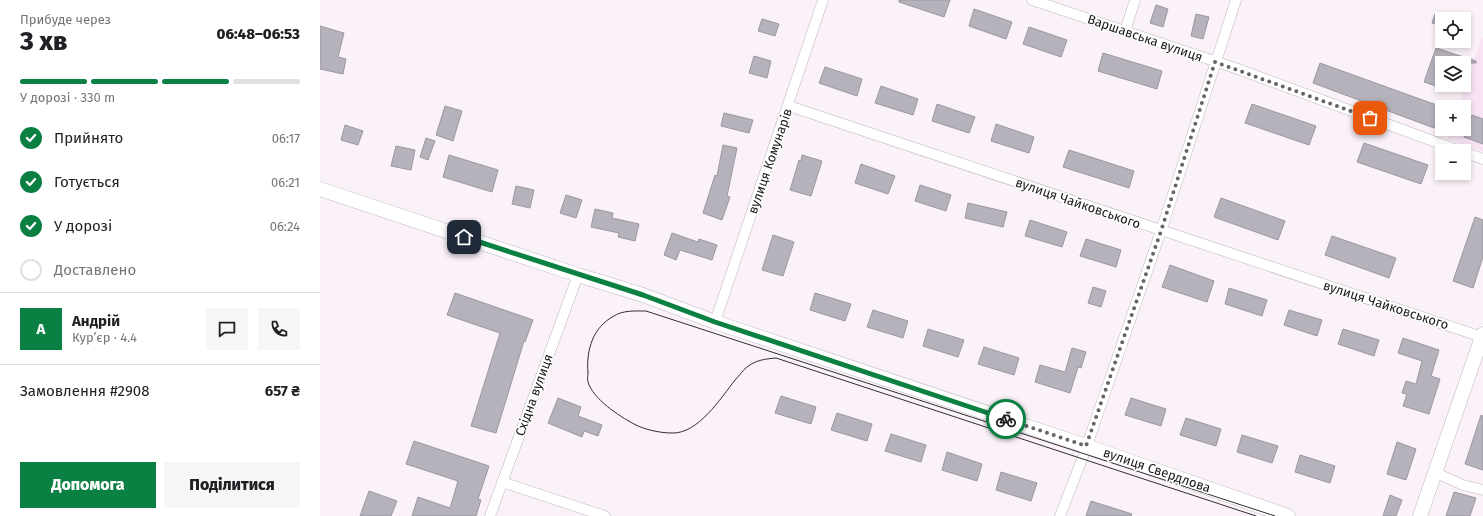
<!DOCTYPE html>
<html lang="uk">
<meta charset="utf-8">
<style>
body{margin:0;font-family:"Fira Sans",sans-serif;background:#f6f6f6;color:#202124;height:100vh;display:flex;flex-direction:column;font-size:15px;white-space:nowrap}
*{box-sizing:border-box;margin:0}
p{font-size:13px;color:#757577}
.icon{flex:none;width:22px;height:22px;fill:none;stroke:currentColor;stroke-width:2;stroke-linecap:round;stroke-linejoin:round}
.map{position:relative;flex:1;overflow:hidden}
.drawer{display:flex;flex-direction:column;background:#fff;width:320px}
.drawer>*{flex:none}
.fabs{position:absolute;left:1115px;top:12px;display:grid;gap:8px}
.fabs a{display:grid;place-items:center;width:36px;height:36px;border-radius:0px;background:#fff;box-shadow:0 2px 6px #0003;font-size:20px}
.pin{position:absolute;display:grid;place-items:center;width:34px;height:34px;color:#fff;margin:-17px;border-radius:8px;box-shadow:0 2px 6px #0006}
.courier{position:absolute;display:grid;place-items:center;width:40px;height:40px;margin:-20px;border:3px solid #0b8043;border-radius:50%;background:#fff;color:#222;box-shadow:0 1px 5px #0007}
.overview em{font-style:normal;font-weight:800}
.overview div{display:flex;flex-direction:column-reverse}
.overview{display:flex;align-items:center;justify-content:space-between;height:68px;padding:0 20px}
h1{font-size:26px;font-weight:800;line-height:30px}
.bar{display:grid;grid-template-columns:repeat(4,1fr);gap:6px 4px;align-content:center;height:48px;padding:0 20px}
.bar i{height:5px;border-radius:3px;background:#e0e0e0}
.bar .selected{background:#0b8043}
.bar p{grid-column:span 4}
.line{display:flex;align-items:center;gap:10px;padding:0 20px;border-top:1px solid #e0e0e0}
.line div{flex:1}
.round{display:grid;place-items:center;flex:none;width:42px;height:42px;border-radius:0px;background:#f6f6f6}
ol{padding:0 20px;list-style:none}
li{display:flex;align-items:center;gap:12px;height:44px}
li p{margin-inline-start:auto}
li .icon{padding:4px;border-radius:50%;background:#0b8043;color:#fff;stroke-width:4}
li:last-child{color:#757577}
li i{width:22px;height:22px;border:2px solid #e0e0e0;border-radius:50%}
.primary-button{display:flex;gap:8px;margin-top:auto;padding:8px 20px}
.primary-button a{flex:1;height:46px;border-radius:0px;background:#0b8043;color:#fff;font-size:16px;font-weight:800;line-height:46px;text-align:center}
.primary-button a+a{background:#f6f6f6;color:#202124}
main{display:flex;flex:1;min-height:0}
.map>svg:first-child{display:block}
.medical{fill:#f8e3f2}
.building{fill:#b6b2bc;stroke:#9b97a1}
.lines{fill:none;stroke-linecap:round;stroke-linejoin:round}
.street-casing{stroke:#bfb6be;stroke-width:11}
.secondary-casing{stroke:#bfb6be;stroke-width:15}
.street{stroke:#fff;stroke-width:10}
.secondary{stroke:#fff;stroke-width:14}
.tram{stroke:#322e31;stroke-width:1}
.done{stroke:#686367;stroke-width:4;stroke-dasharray:0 7.2}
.route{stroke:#0b8043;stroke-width:5}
.labels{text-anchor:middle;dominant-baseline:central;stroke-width:3;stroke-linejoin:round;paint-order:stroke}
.street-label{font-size:13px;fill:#1a1719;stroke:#fff}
</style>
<main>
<section class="drawer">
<div class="overview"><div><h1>3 хв</h1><p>Прибуде через</p></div><em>06:48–06:53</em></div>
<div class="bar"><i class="selected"></i><i class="selected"></i><i class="selected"></i><i></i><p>У дорозі · 330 m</p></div>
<ol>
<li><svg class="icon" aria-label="check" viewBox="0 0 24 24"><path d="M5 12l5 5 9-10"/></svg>Прийнято<p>06:17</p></li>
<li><svg class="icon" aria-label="check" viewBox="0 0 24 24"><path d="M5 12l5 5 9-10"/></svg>Готується<p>06:21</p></li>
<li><svg class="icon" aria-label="check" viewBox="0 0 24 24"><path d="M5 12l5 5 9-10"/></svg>У дорозі<p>06:24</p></li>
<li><i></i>Доставлено</li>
</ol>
<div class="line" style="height:72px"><b class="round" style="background:#0b8043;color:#fff">А</b><div><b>Андрій</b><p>Кур’єр · 4.4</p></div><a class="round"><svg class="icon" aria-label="chat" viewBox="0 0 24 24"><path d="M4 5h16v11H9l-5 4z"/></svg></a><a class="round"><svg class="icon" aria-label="phone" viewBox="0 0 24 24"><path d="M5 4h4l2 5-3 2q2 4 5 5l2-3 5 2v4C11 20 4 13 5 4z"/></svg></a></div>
<div class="line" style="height:52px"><div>Замовлення #2908</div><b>657 ₴</b></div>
<div class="primary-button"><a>Допомога</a><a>Поділитися</a></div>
</section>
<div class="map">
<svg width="1163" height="516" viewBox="0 0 1163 516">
<rect width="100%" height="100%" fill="#faf1f9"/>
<path class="medical" d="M1162,37l1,1v114l-36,-13 3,-10h14v-22h-6z"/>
<path class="building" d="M579,0h51l-6,17 -45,-15z
M836,5l12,4 -5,18 -13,-4z
M654,9l38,13 -6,17 -37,-13z
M876,14l13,3 -6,22 -12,-3z
M1115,14l7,2v10l-10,-3z
M442,19l17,5 -4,12 -17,-5z
M0,26l24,7 -6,24 8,2 -3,15 -23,-5z
M709,27l38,13 -6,17 -38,-13z
M1116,48l40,13v2h-34v25l-18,-6z
M783,53l59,18 -5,18 -59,-18z
M434,56l17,5 -4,17 -18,-5z
M1000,63l122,44 -8,21 -121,-45z
M505,67l37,12 -5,17 -38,-13z
M561,86l37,13 -5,16 -38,-12z
M617,104l38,13 -6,16 -37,-12z
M932,104l64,22 -7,19 -64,-22z
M125,106l17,5 -9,30 -17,-6z
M404,113l29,7 -4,13 -28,-7z
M1152,115l11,4v25l-19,-7z
M676,124l38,13 -5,16 -38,-12z
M25,125l18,6 -5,14 -17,-5z
M106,138l9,3 -7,19 -8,-3z
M1044,143l64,22 -7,19 -64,-22z
M403,145l14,3 -10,48 3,1 -8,23 -19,-7 12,-38 2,1z
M76,146l19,4 -4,20 -20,-4z
M749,150l65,21 -5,17 -66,-21z
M129,155l49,15 -6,22 -49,-15z
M482,155l20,6 -11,35 -21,-6 9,-30 2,1z
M541,164l34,12 -7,18 -33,-11z
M600,185l31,10 -5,16 -31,-10z
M196,186l18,4 -4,18 -18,-4z
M246,195l16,5 -6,18 -16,-5z
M901,198l64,23 -7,19 -64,-23z
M648,203l39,9 -4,15 -38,-9z
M275,209l18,4 -1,5 27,6 -4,17 -17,-4 1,-4 -28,-6z
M1155,217l8,3v37l-10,31 -20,-7z
M710,220l37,12 -5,15 -37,-11z
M352,233l26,9 1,-3 18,6 -5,15 -32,-10 -4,10 -12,-5z
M453,235l21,7 -11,34 -21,-6z
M1012,236l64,22 -7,20 -64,-23z
M766,239l35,11 -5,17 -36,-11z
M850,265l44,16 -7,21 -45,-15z
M773,287l13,4 -5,16 -13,-4z
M909,288l38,12 -5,16 -37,-12z
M135,293l78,27 -8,22 -1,-1 -28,92 -25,-7 29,-93 -53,-18z
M495,293l36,11 -6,17 -35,-11z
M553,310l35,11 -5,17 -36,-11z
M969,310l33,10 -5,16 -33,-11z
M608,329l36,11 -6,17 -35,-11z
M1023,329l36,11 -5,16 -36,-12z
M1083,338l36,12 -8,26 9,3 -11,35 -26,-8 4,-12 -5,-1 4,-12 10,3 6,-23 -24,-8z
M664,347l35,11 -5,17 -36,-11z
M752,348l14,4 -5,16 -3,-1 -8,26 -35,-11 5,-17 25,7z
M461,396l35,11 -5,17 -36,-11z
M238,398l23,9 -3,9 24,9 -4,11 -14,-5 -2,6 -34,-14z
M811,398l35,11 -5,17 -36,-11z
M517,413l35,11 -5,17 -36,-11z
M1161,415l2,1v54l-18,-6z
M866,418l35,11 -5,17 -36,-11z
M571,434l35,11 -5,17 -36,-11z
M922,435l36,11 -6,17 -35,-11z
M94,441l75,25 -11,33 3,1 -5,16h-64l6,-19 32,11 8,-27 -52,-17z
M1077,442l19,7 -10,31 -19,-6z
M627,452l35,12 -5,17 -35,-11z
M980,455l35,11 -5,17 -35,-11z
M681,472l36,11 -6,18 -35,-11z
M49,491l28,10 -6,15h-31z
M1134,492l22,6 -6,18h-24z
M1070,495l12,5 -6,16h-13z
M771,501l41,13 -1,2h-45z"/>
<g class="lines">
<defs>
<path id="street" d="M712,0l203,68 225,83
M805,31l10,-31
M469,106l693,231
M1144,152l19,7
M395,322l108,-322
M1116,473l27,12 20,5
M182,482l103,34
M170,516l88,-241
M740,516l24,-62 77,-223 75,-231"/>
<path id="secondary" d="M0,189l258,86 65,20 72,27 371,124 202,70
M1100,516l63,-182"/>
</defs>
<use href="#street" class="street-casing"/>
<use href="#secondary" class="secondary-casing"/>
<use href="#street" class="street"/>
<use href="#secondary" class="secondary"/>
<path class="tram" d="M936,516l-480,-158c-11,1 -20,2 -29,9 -4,3 -8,9 -12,13 -14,18 -37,54 -63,53 -11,0 -27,-3 -38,-9 -15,-8 -41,-25 -46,-42 -1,-3 0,-6 0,-9 -2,-23 5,-46 26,-57 9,-6 22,-5 32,-5l629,205"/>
</g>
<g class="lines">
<path class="done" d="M686,419l80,27 75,-215 54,-169 155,56"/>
<path class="route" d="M144,237l179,58 72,27 291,97"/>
</g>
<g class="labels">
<g class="street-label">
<text transform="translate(825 38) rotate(19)">Варшавська вулиця</text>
<text transform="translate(450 161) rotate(-71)">вулиця Комунарів</text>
<text transform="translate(758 203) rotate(19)">вулиця Чайковського</text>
<text transform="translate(1066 305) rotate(18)">вулиця Чайковського</text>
<text transform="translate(214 395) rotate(-70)">Східна вулиця</text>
<text transform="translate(837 470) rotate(19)">вулиця Свердлова</text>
</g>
</g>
</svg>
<div class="fabs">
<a><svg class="icon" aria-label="locate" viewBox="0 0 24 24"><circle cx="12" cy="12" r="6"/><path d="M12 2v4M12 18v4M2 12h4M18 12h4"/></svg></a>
<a><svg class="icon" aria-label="layers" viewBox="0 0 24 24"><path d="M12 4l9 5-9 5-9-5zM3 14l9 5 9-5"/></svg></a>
<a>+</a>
<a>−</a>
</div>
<div class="pin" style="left:1050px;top:118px;background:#ea580c"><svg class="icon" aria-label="bag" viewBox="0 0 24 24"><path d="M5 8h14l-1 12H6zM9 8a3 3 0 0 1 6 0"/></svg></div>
<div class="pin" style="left:144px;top:237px;background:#1f2937"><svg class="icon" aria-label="home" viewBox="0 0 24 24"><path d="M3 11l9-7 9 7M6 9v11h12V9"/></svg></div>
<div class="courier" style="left:686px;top:419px"><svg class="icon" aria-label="bike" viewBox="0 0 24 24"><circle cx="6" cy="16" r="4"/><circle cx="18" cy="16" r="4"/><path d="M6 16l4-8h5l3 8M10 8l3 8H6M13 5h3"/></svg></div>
</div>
</main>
